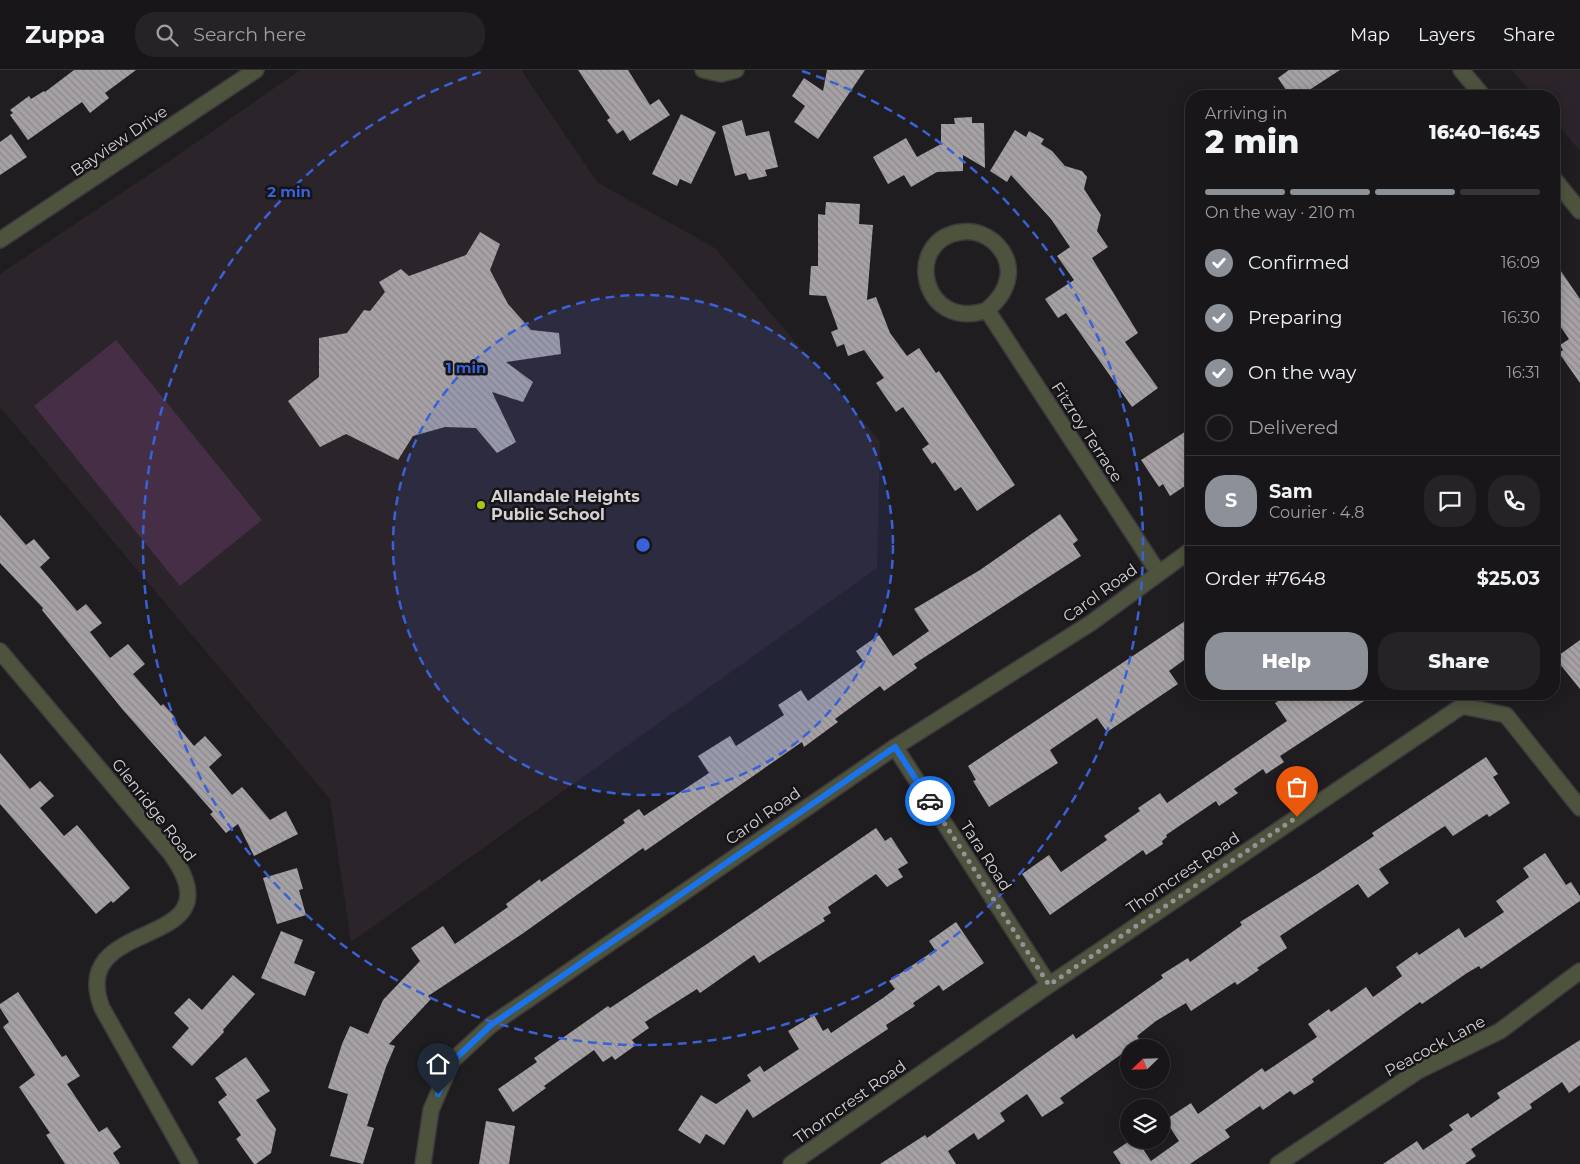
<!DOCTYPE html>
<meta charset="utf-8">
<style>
body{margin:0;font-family:Montserrat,sans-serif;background:#252325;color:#f1f3f6;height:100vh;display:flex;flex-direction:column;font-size:19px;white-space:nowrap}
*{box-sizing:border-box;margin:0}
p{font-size:16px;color:#9f9fa2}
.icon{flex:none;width:28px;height:28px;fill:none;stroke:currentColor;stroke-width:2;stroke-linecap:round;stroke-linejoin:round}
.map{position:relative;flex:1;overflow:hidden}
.sheet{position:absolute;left:1185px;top:20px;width:375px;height:610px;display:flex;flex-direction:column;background:#181618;border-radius:20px;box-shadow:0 2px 12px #0003,0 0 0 1px #363537}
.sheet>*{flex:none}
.needle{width:32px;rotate:247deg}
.tools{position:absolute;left:1120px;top:969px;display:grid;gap:10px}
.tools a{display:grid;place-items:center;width:50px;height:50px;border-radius:50%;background:#181618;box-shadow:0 2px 12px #0003,0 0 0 1px #363537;font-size:25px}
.pin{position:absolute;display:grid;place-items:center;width:42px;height:42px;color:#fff;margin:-51px -21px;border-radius:50% 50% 50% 0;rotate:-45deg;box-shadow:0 0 5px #0007}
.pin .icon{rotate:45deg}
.courier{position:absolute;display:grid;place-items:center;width:50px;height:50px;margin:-25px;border:4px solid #1a73e8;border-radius:50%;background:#fff;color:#222;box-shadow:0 1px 6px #0007}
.head em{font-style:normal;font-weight:800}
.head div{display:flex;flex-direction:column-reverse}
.head{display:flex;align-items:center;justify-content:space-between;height:85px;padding:0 20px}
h1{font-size:32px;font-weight:800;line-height:38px}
.bar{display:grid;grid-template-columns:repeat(4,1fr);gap:8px 5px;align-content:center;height:60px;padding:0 20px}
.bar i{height:6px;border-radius:4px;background:#363537}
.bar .selected{background:#8c9099}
.bar p{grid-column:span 4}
.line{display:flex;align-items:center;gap:12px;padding:0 20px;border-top:1px solid #363537}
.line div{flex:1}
.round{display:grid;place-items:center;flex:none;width:52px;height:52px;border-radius:20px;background:#252325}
ol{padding:0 20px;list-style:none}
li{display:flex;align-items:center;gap:15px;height:55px}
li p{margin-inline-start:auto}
li .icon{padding:5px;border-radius:50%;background:#8c9099;color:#fff;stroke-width:4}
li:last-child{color:#9f9fa2}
li i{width:28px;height:28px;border:2px solid #363537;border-radius:50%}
.cta{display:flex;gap:10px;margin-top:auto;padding:10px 20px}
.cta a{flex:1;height:58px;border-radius:20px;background:#8c9099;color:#fff;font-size:20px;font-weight:800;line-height:58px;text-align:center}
.cta a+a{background:#252325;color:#f1f3f6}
header{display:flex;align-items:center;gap:30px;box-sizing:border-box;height:70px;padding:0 25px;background:#181618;border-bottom:1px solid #363537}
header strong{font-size:24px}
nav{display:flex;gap:28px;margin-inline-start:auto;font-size:18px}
.search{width:350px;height:45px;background:#252325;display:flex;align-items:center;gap:12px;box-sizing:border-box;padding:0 18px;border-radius:20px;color:#9f9fa2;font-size:19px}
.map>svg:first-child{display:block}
.built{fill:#2b242b}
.green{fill:#462f46}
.building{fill:url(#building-back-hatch)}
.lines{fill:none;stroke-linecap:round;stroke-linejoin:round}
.minor-casing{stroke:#3d3a3d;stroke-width:18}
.minor{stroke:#4d533d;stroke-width:15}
.done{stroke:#959295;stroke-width:5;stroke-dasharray:0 9}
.route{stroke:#1a73e8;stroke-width:6}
.ring{fill:none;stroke:#3862d7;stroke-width:2.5;stroke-dasharray:9 6}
.poi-dot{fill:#abc615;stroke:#171417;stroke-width:2}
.labels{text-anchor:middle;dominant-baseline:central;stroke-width:5;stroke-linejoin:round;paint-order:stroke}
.street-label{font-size:16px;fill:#d4d1d4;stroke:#171417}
.poi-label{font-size:16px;font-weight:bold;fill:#d4d1d4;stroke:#171417;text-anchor:start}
.centre{fill:#3862d7;stroke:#171417;stroke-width:2.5}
.ring-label{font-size:15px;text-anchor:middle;font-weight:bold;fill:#3862d7;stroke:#171417;stroke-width:5;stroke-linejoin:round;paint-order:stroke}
</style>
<header>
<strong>Zuppa</strong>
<div class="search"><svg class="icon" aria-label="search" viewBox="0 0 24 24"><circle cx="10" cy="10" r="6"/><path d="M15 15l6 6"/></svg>Search here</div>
<nav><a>Map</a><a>Layers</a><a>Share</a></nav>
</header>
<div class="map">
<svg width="1580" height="1094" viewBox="0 0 1580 1094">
<defs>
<pattern id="building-back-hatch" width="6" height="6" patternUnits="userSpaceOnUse" patternTransform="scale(1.25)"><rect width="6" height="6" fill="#a5a1a5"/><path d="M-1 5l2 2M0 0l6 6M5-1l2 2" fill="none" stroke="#8c888c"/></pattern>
</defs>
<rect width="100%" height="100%" fill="#201d20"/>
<path class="built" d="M300,0h221l77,113 117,65 165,193 -3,127 -526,374 -21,-143 -330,-392v-133l174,-116z
M1512,0h68v81l-26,-31v-24h-20z"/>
<path class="green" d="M116,270l146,180 -82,66 -146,-180z"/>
<path class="building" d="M74,0h62l-31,23 4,5 -19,15 -8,-11 -54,38 -18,-25 3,-2 -3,-3 19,-14 2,3 13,-8 1,1z
M578,0h50l22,35 9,-6 11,16 -40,26 -7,-11 -6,4 -10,-14 3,-2z
M827,0h38l-47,69 -24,-17 11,-16 -13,-10 12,-18 19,13z
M1289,0h51l-40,26h-10l-12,-18z
M681,44l35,18 -25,52 -11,-5 -3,7 -25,-12z
M972,47v6h12l1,45 -22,-13v16l-26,1 -26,15 -7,-12 -16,9 -15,-27 33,-19 11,19 24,-13v-20h14l-1,-6z
M742,50l4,16 23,-5 9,36 -13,3 2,6 -18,4 -3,-7 -11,3 -13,-50z
M1015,60l11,7 3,-6 15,8 -3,5 11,7 13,15 17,5 5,6 -3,12 17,26 -4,16 11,16 -16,11 46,75 -13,9 33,46 -26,19 -66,-94 -8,5 -13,-19 29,-19 -17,-24 13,-9 -19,-28 -40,-44 -4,7 -17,-11z
M11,64l16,23 -27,18v-33z
M826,132l34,2 -1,20 14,1 -6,75 9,-3 14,36 17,23 12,-8 17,25 3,-2 76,114 -38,26 -16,-24 -6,4 -20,-29 -3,2 -10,-15 7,-5 -26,-37 -7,5 -20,-29 8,-5 -20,-28 -16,6 -4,-12 -7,3 -6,-15 7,-3 -12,-33 -17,-1 2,-29h7v-52l7,1z
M480,162l20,12 -10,26 18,34 23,26 28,3 2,21 -55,8 27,20 -10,20 -31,-10 24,50 -19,11 -21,-25 -31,-1 -32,9 -15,24 -52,-26 -26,13 -32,-46 31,-24v-39l28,-5 17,-23 6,1 15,-19 -6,-10 22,-13 8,7 57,-21z
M1554,191l26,38v84l-21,-30 4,-3 -3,-5 9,-6 -15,-22z
M1191,358v54l-21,14 -7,-12 -4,3 -18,-27z
M1060,444l18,26 -5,4 8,12 -167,108 3,4 -33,23 -4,-5 -45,33 3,3 -34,25 -2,-5 -157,109 -2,-3 -121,86 -94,62 3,3 -42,45 6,2 -9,21 -19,59 7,2 -11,36 -33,-8 18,-62 -20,-6 14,-44 8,-18 18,8 15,-34 37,-39 -9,-13 32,-22 12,18 53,-37 -2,-3 34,-25 1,3 84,-59 -2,-3 16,-11 5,7 65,-43 -11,-17 32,-20 6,10 48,-31 -6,-10 23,-15 7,11 55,-40 -7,-10 23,-16 14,21 36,-25 -15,-22 66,-39z
M0,445l26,30 8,-6 16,19 -10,9 37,44 9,-7 16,19 -12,9 20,26 18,-14 17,20 -12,10 28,32 2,-2 12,13 -3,2 22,27 11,-10 17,19 -13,12 23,28 10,-8 28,33 16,-9 12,23 -44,22 -16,-32 -12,9 -16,-19 3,-2 -90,-102 -81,-100 1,-2 -43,-45z
M1191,547v38l-22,16 9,13 -71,48 -10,-14 -47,32 8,13 -69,44 -16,-26 3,-1 -8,-14z
M1580,570v49l-25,-31z
M1289,624h86l-95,62 4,6 -18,12 -3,-5 -29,20 4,4 -19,13 -3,-5 -50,34 1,2 -5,4 1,3 -17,11 -3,-5 -93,65 -28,-41 27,-19 12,17 46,-32 -3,-4 36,-25 -2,-3 22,-15 7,10 120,-82 -12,-18z
M0,683l30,36 10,-8 14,15 -14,12 24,28 13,-11 53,63 -17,15 -2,-2 -15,13 -96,-110z
M1486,687l12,17 -5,3 17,26 -21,14 -2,-3 -34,22 -8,-10 -66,43 10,14 -21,15 -10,-14 -78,52 7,12 -30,20 2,2 -22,15 -2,-3 -44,29 -5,-8 -30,18 -19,15 3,5 -80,57 4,5 -22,14 -15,-23 -27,19 5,8 -27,19 -4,-7 -26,18 8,13h-76l45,-29 2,3 146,-104 3,5 87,-61 -2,-3 27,-17 2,4 52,-37 -2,-3 77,-48 57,-38 -2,-3z
M876,758l9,13 6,-4 17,26 -10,6 5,8 -16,10 -11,-13 -48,33 3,6 -8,5 2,3 -66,42 -5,-8 -54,38 -3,-4 -52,33 4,6 -17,12 4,5 -21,15 -3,-4 -9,6 -9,-12 -50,36 2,2 -33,24 -15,-23 39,-27 -3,-4 74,-52 2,2 97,-64z
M1545,783l21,32 5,-3 9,14v5l-99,68 -2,-3 -12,7 -45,31 -2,-2 -108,77 2,3 -20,13 -4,-4 -27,19 -3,-4 -35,24 5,7 -40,27h-69l-8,-12 18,-12h6l14,21 28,-20 -14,-21 26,-17 7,11 64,-46 3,4 52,-35 -9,-13 21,-15 2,3 35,-25 7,10 29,-21 -6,-9 21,-15 2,3 40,-27 6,10 39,-26 -8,-11 33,-24 -6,-9z
M297,798l6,21 -4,1 7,25 -29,9 -14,-46z
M956,852l28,41 -41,28 -4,-6 -26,18 2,3 -29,19 2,4 -135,89 -6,-9 -23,36 -18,-11 -6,10 -22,-14 23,-35 15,9 35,-23 -4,-6 13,-9 4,6 35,-23 -11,-18 26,-16 9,16 5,-3 3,5 52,-35 12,-9 -6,-8 46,-31 -6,-9z
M281,861l22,9 -9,23 21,9 -10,24 -44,-18z
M233,905l22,19 -32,36 1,2 -32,34 -20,-19 17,-19 -15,-15 15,-15 13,12z
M18,922l44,65 4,-2 14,21 -13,8 32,48 8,-5 14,20 -8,6 7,11h-55l-19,-29 4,-2 -31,-46 16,-12 -32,-48 6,-5 -9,-14v-4z
M1580,970v45l-11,8 -7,-11 -32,22 2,4 -61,41 5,7 -11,8h-82l34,-23 6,9 30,-20 -4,-5 19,-12 3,5 29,-20 -3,-5z
M246,987l24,34 -14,9 20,29 -5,24 -15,11h-2l-18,-25 5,-4 -23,-33 9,-7 -12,-17z
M486,1051l29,5 -6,38h-30z"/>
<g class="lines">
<defs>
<path id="minor" d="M703,0l18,4 15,-4
M1461,0l22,26
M1554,109l26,32
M0,170l256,-170
M987,240c23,-19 31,-47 6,-69 -9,-7 -20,-11 -32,-9 -59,8 -39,101 26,78l171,262
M0,581l171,203c71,100 -106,59 -69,154l88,156
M895,677l154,238
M423,1094l8,-54 21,-49 39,-36 404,-278 196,-124 100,-73
M791,1094l258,-179 413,-279 44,9 74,93
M1278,1094l140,-93 82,-40 80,-60"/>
</defs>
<use href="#minor" class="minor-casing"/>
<use href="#minor" class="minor"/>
</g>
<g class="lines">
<path class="done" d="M930,731l119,184 248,-168"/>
<path class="route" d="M438,1024l14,-32 39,-37 404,-278 35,54"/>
</g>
<circle cx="643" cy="475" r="250" fill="#3862d7" fill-opacity=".12"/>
<g class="ring">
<circle cx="643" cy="475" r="250"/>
<path d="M802 1A500 500 0 1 1 484 1"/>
</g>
<circle class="poi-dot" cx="481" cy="435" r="5"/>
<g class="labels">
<g class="street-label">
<text transform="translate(119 71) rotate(-34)">Bayview Drive</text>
<text transform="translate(1087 362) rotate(57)">Fitzroy Terrace</text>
<text transform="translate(1100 523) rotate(-36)">Carol Road</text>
<text transform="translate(154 740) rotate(52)">Glenridge Road</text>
<text transform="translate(763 746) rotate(-35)">Carol Road</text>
<text transform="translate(986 786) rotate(57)">Tara Road</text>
<text transform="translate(1183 803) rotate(-34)">Thorncrest Road</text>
<text transform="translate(1435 976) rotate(-28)">Peacock Lane</text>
<text transform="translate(850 1032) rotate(-35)">Thorncrest Road</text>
</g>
<g class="poi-label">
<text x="491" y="426">Allandale Heights<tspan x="491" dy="18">Public School</tspan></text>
</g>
</g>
<circle cx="643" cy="475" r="8" class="centre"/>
<g class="ring-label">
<text x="289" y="127">2 min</text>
<text x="466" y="303">1 min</text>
</g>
</svg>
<div class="tools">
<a><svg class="needle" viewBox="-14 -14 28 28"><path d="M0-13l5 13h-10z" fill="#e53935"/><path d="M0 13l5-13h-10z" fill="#9f9fa2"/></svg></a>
<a><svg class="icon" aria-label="layers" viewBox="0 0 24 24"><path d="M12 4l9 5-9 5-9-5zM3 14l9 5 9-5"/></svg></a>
</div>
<div class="pin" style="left:1297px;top:747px;background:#ea580c"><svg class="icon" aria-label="bag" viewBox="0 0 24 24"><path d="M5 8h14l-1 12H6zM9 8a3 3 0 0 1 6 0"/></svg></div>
<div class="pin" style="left:438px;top:1024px;background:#1f2937"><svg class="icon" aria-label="home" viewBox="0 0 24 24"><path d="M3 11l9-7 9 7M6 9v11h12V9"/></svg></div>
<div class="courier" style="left:930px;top:731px"><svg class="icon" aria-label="car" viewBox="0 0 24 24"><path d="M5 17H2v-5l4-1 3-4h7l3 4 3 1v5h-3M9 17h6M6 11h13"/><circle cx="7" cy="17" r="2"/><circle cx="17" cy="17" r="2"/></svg></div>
<section class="sheet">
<div class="head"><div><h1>2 min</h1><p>Arriving in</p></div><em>16:40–16:45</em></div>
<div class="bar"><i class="selected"></i><i class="selected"></i><i class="selected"></i><i></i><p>On the way · 210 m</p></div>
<ol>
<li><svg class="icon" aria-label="check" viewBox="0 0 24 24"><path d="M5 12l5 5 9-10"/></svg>Confirmed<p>16:09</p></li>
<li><svg class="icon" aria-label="check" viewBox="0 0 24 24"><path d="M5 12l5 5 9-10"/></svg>Preparing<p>16:30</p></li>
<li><svg class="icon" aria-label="check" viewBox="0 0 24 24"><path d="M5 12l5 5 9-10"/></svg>On the way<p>16:31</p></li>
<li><i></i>Delivered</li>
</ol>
<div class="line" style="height:90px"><b class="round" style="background:#8c9099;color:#fff">S</b><div><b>Sam</b><p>Courier · 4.8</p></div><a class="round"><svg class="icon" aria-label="chat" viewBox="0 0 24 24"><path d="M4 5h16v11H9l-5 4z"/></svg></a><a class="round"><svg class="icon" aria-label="phone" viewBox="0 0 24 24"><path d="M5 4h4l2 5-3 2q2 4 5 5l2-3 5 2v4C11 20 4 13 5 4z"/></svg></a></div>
<div class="line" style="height:65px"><div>Order #7648</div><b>$25.03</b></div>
<div class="cta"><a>Help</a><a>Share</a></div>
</section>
</div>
